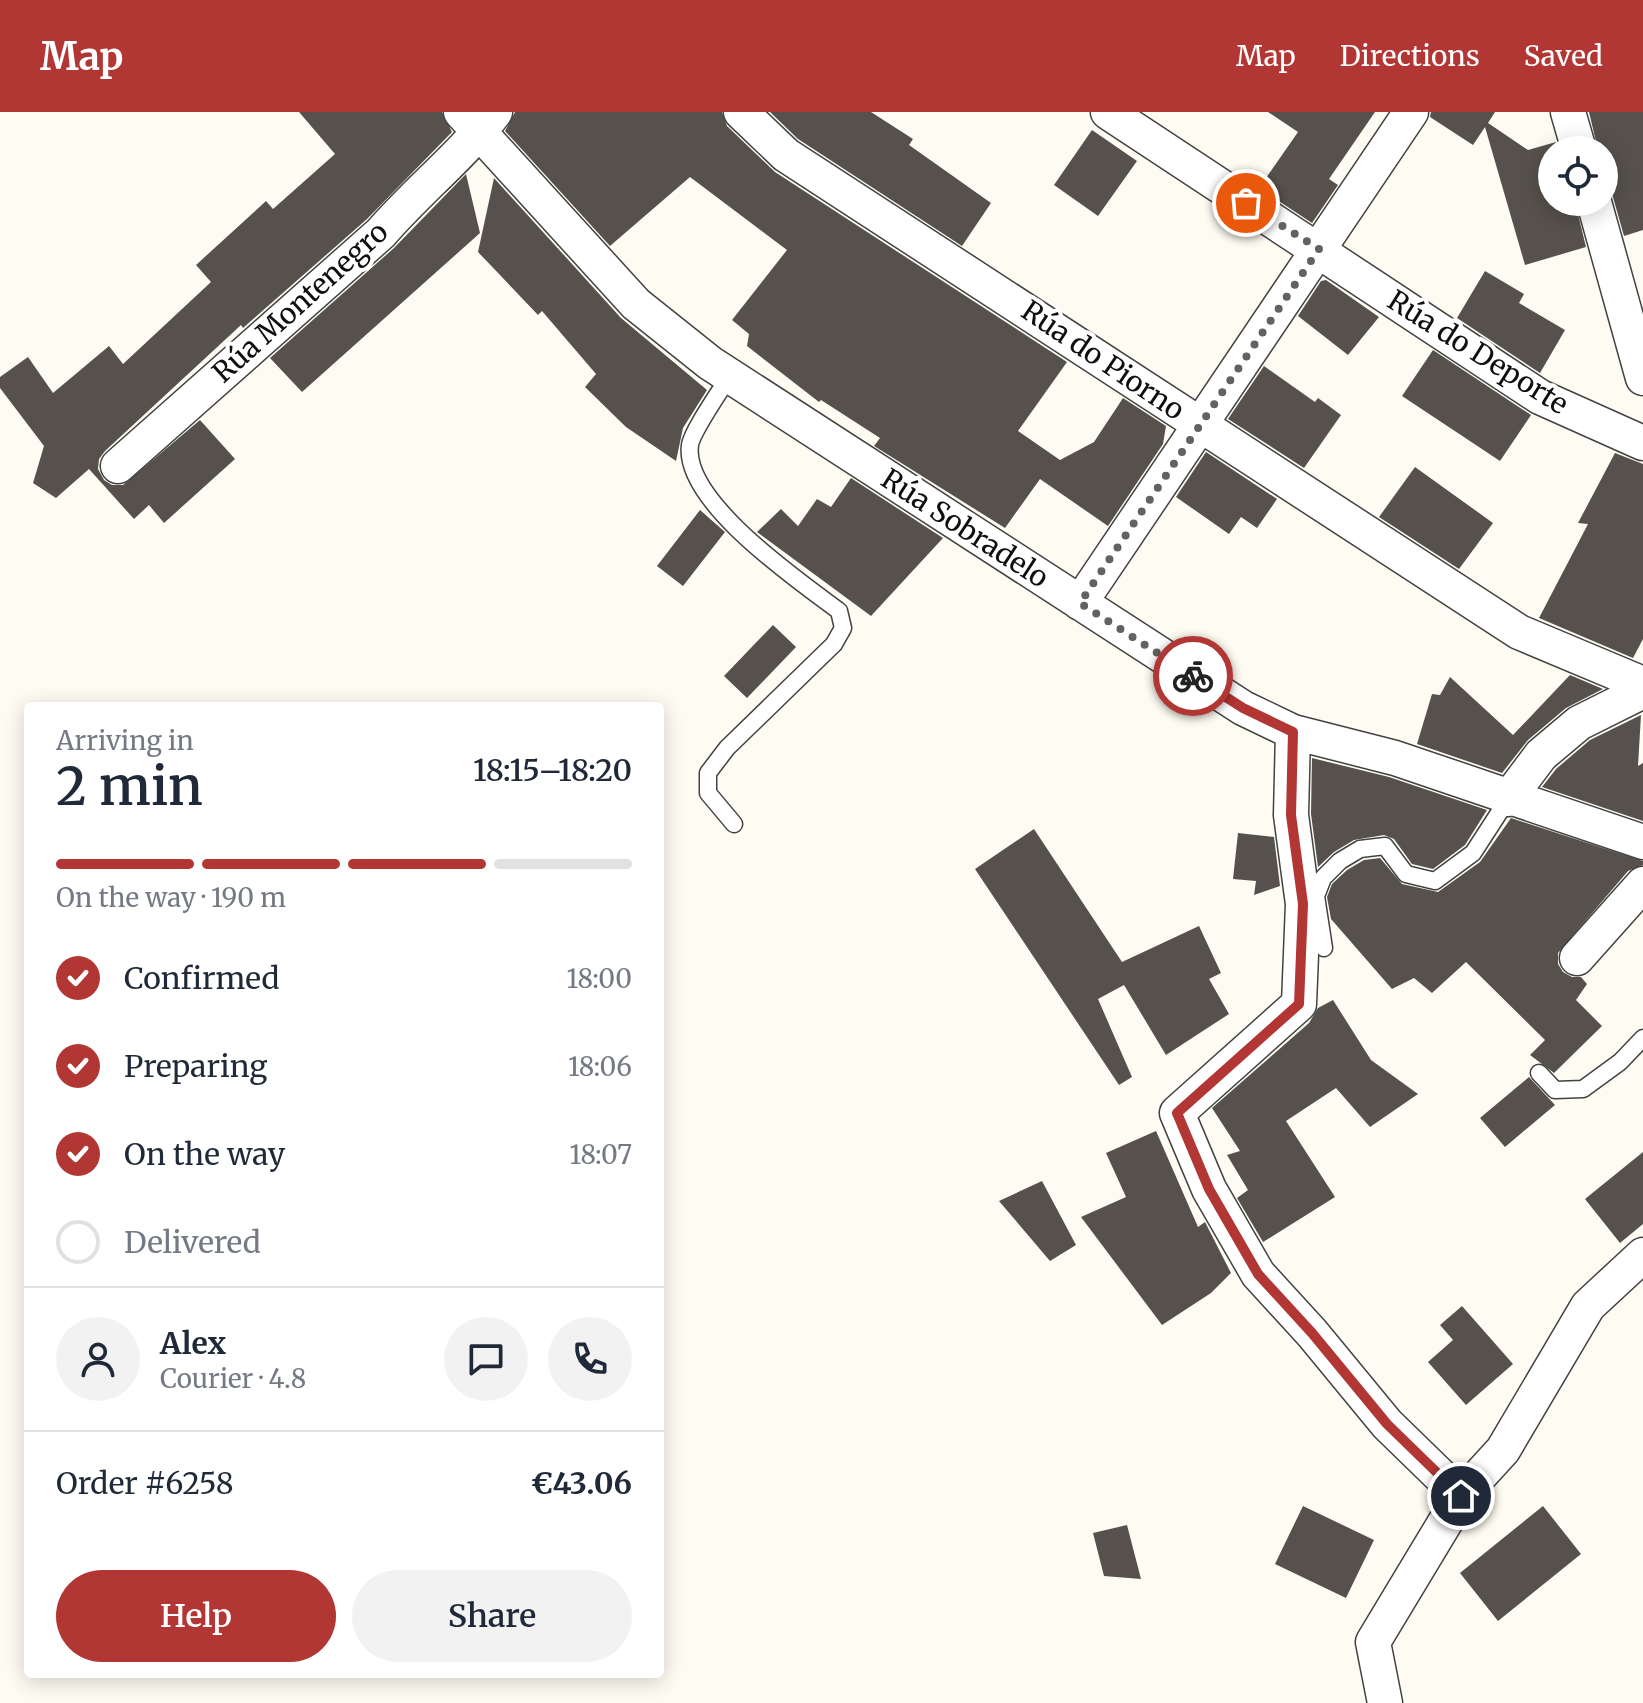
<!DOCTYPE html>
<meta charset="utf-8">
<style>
body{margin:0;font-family:Merriweather,serif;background:#f2f2f3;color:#1f2937;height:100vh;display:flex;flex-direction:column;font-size:30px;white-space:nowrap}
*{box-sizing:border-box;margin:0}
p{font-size:26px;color:#747a83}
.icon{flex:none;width:44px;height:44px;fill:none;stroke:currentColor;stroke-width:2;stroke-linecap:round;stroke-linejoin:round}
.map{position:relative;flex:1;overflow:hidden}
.side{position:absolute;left:24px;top:590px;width:640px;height:976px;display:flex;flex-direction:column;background:#fff;border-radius:8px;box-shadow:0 4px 20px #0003}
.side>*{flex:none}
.tools{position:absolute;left:1538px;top:24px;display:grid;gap:16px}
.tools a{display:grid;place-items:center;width:80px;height:80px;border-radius:50%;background:#fff;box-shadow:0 4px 20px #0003;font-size:40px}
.pin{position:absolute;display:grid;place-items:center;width:68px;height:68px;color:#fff;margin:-34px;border:4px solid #fff;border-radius:50%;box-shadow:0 2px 8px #0007}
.courier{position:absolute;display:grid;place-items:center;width:80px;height:80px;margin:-40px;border:6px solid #b13634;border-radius:50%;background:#fff;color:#222;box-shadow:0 2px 10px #0007}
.headline em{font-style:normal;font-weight:600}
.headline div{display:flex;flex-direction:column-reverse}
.headline{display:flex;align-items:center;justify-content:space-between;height:136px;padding:0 32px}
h1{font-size:52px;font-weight:600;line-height:60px}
.bar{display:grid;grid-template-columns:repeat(4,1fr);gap:12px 8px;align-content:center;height:96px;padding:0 32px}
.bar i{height:10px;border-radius:6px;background:#e0e1e3}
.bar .active{background:#b13634}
.bar p{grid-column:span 4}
.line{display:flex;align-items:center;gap:20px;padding:0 32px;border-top:2px solid #e0e1e3}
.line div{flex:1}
.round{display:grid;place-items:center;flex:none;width:84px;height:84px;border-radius:42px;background:#f2f2f3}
ol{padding:0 32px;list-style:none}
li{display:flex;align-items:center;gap:24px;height:88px}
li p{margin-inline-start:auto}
li .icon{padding:8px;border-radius:50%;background:#b13634;color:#fff;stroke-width:4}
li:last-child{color:#747a83}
li i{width:44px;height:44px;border:4px solid #e0e1e3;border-radius:50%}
.cta{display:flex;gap:16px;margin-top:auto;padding:16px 32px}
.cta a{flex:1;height:92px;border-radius:48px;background:#b13634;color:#fff;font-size:32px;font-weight:600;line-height:92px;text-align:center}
.cta a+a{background:#f2f2f3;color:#1f2937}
header{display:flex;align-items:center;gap:48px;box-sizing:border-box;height:112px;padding:0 40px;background:#b13634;color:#fff}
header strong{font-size:38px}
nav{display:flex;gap:44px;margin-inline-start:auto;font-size:28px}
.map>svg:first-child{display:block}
.building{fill:#56514c}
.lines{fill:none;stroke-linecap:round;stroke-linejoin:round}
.lane-casing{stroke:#424242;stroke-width:19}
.street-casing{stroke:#424242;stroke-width:37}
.lane{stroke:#fff;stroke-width:16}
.street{stroke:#fff;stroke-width:34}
.done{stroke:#63625e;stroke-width:8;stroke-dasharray:0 14.4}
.route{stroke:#b13634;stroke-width:10}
.labels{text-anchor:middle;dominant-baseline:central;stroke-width:8;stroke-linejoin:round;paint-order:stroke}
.street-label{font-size:28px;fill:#0f0f0f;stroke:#fff}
</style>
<header>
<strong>Map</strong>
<nav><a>Map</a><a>Directions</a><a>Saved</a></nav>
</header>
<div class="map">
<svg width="1643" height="1591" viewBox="0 0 1643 1591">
<rect width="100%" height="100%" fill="#fefcf2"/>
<path class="building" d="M299,0h143l10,20 -85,87 -124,109 -2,-3 -136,126 -6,8 -1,10 6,11 8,5h11l77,-65 35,39 -71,64 -15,-18 -15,14 -45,-50 -33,29 -23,-15 11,-37 -44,-58v-11l28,-20 25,36 56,-47 14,18 88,-82 -15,-17 70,-64 7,8 62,-55z
M515,0h207l5,14 48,46 292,190 -49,69 42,29 34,-18 29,-44 43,28 -3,18 -55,82 -68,-47 -35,49 -131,-82 6,-8 -59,-38 -2,2 -72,-56 2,-12 -17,-14 55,-70 -97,-73 -80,69 -105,-115z
M770,0h101l42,27 -4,6 82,58 -29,43 -164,-107z
M1268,0h107l-46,67 9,6 -26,38 -53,-35 39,-56z
M1431,0h64l-7,11 40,27 28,-8 2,8h-6v52h23l11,45 -61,18 -40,-138 -12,18 -43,-28z
M1589,0h54v118l-19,6 -11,-39 -9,-12v-35h-6z
M1092,18l45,31 -39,55 -44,-31z
M466,62l14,59 -178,159 -32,-34 124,-110z
M494,66l127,140 86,72 -24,38 -7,33 -50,-34 -41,-40 11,-13 -54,-63 -4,4 -60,-63z
M1485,159l39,23 -5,9 46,27 -25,43 -83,-55z
M1326,168l53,37 -31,38 -50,-39 23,-35z
M1433,238l98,65 -31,46 -98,-65z
M1264,254l51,36 3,-4 23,17 -37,53 -76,-49z
M1206,340l71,47 -20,29 -16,-11 -12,17 -53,-37z
M1615,341l28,11v175l-10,19 -94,-40 49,-94 -10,-1z
M1415,355l78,56 -34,46 -80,-52z
M851,366l92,60 -72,78 -114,-84 24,-23 17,17 19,-27 14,8z
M700,398l25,22 -42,54 -26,-20z
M773,513l23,22 -49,51 -23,-22z
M1570,563l33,14 -37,19 -38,32 -26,33 -85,-29 15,-50 8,1 10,-18 63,58z
M1641,603l-3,51 5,-3v58l-101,-34 14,-18 34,-29z
M1312,646l77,19 98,33 -22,35 -32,24 -21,-5 -18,-25 -10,-4 -30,5 -20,12 -16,15 -7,-53z
M1511,706l132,43v4l-15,6 -70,82v11l5,8 9,5h9l6,7 -11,16 26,26 -48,47 -24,-18 15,-15 -79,-78 -34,31 -18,-15 -22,11 -61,-70 -4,-22 5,-13 15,-14 17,-10 16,-2 22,26 36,8 42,-30z
M1034,717l88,133 77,-36 22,47 -12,6 20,35 -63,41 -42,-70 -26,14 34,78 -13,8 -144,-216z
M1238,721l36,4 6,49 -26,9 2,-14 -23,-2z
M1333,888l38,60 47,34 -48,33 -34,-39 -50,33 49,76 -72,45 -26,-44 11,-8 -21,-35 13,-4 -28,-43 97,-85 9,-15z
M1529,965l26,28 -50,42 -25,-29z
M1156,1019l42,96 7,-5 26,51 -20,20 -49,32 -81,-108 45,-20 -20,-44z
M1643,1040v72l-23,19 -35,-44z
M1042,1069l34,64 -26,16 -51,-60z
M1462,1194l51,58 -47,41 -38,-43 25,-22 -13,-15z
M1303,1394l71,34 -28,58 -71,-34z
M1543,1394l38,48 -83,67 -38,-48z
M1127,1413l14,54 -37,-3 -11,-43z"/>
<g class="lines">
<defs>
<path id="lane" d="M730,263c-9,15 -38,56 -40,70 -8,56 109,136 149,166l4,17 -9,16 -107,104 -19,25v20l26,31
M1324,836l-8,-52 7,-18 17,-17 20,-12 25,-3 21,28 29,7 38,-28 35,-54
M1539,961l16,17 28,-1 37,-27 23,-24"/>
<path id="street" d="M461,0l175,192 74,59 533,345 50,24 102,26 248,84
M741,0l45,43 733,477 124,52
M1108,0l432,285 103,46
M1568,0l11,38
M1594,90l49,176
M118,354l263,-233c36,-42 81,-77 114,-121
M1080,491l331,-491
M1293,620l-2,83 12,89 -4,100 -122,109 32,76 49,85 54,59 75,91 74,72
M1508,687l33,-44 38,-32 64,-32
M1577,846l66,-74
M1385,1591l-12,-61 88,-146 42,-46 85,-144 55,-51"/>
</defs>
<use href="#lane" class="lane-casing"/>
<use href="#street" class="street-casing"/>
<use href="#lane" class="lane"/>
<use href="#street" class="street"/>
</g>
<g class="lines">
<path class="done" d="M1193,564l-113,-73 239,-354 -73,-46"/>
<path class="route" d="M1193,564l50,32 50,24 -2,83 12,89 -4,100 -122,109 32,76 49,85 54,59 75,91 74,72"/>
</g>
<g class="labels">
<g class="street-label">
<text transform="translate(300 190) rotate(-42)">Rúa Montenegro</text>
<text transform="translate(1478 240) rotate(32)">Rúa do Deporte</text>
<text transform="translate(1103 248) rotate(34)">Rúa do Piorno</text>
<text transform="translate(965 416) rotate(33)">Rúa Sobradelo</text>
</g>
</g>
</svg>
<div class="tools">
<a><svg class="icon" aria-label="locate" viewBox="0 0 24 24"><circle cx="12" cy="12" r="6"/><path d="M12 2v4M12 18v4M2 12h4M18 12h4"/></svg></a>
</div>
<div class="pin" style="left:1246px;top:91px;background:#ea580c"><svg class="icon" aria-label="bag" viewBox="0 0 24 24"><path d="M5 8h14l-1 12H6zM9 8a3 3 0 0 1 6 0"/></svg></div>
<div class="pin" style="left:1461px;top:1384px;background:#1f2937"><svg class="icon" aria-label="home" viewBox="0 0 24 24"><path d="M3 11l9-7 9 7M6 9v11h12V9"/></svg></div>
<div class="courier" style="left:1193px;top:564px"><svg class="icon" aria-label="bike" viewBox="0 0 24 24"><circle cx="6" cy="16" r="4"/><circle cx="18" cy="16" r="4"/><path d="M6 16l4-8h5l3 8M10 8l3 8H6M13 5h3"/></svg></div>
<section class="side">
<div class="headline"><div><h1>2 min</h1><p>Arriving in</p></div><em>18:15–18:20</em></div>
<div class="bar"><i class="active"></i><i class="active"></i><i class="active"></i><i></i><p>On the way · 190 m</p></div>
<ol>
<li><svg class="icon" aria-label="check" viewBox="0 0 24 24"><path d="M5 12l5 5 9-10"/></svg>Confirmed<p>18:00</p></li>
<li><svg class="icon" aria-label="check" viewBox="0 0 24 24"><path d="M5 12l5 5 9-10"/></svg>Preparing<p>18:06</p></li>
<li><svg class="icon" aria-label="check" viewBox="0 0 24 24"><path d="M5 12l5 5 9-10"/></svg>On the way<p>18:07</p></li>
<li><i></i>Delivered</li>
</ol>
<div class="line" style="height:144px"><a class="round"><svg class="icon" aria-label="person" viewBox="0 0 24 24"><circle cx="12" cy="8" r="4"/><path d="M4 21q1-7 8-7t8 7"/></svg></a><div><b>Alex</b><p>Courier · 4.8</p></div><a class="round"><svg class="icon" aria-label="chat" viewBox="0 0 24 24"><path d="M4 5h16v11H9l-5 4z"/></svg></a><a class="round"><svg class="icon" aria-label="phone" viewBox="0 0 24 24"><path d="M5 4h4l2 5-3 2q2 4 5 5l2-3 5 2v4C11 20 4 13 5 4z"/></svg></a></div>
<div class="line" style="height:104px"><div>Order #6258</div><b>€43.06</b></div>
<div class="cta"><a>Help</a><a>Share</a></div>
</section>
</div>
